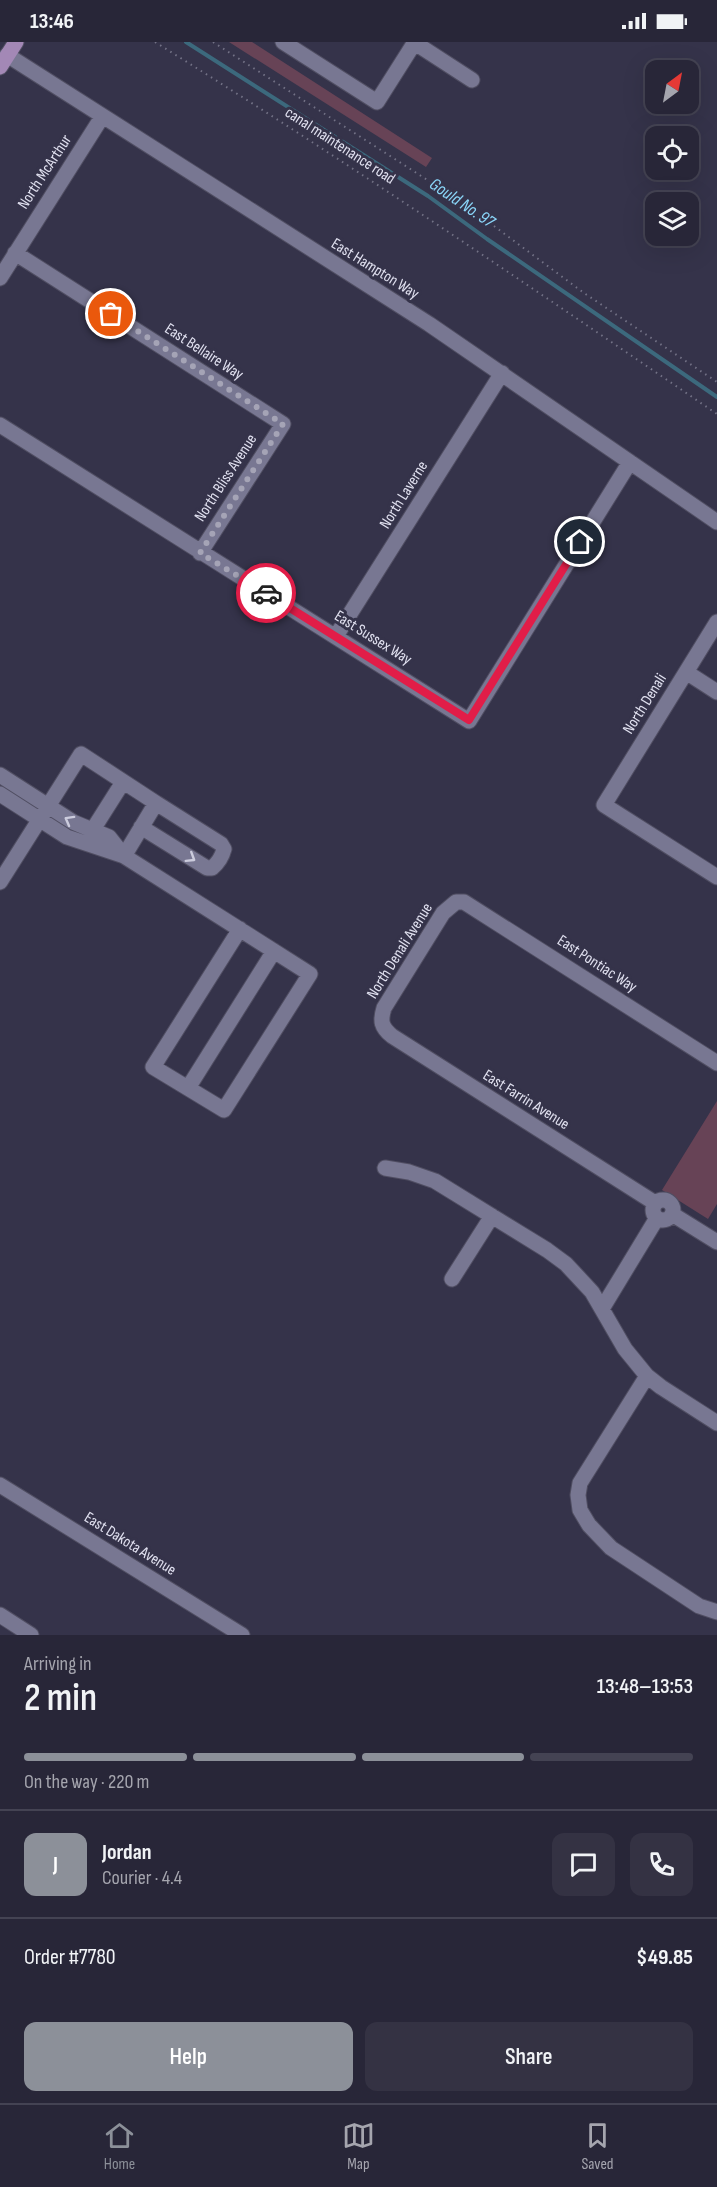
<!DOCTYPE html>
<meta charset="utf-8">
<style>
body{margin:0;font-family:"Sofia Sans Condensed",sans-serif;background:#343243;color:#f1f3f6;height:100vh;display:flex;flex-direction:column;font-size:22px;white-space:nowrap}
*{box-sizing:border-box;margin:0}
p{font-size:20px;color:#a5a5ae}
.icon{flex:none;width:33px;height:33px;fill:none;stroke:currentColor;stroke-width:2;stroke-linecap:round;stroke-linejoin:round}
.map{position:relative;height:1593px;overflow:hidden}
.details{display:flex;flex-direction:column;background:#282638;flex:1}
.details>*{flex:none}
.needle{width:39px;rotate:32deg}
.tools{position:absolute;left:645px;top:18px;display:grid;gap:12px}
.tools a{display:grid;place-items:center;width:54px;height:54px;border-radius:12px;background:#282638;box-shadow:0 6px 24px #0002,0 0 0 2px #444353;font-size:30px}
.pin{position:absolute;display:grid;place-items:center;width:51px;height:51px;color:#fff;margin:-26px;border:3px solid #fff;border-radius:50%;box-shadow:0 2px 6px #0007}
.courier{position:absolute;display:grid;place-items:center;width:60px;height:60px;margin:-30px;border:4px solid #e11d48;border-radius:50%;background:#fff;color:#222;box-shadow:0 2px 8px #0007}
.headline em{font-style:normal;font-weight:600}
.headline div{display:flex;flex-direction:column-reverse}
.headline{display:flex;align-items:center;justify-content:space-between;height:102px;padding:0 24px}
h1{font-size:39px;font-weight:600;line-height:45px}
.bar{display:grid;grid-template-columns:repeat(4,1fr);gap:9px 6px;align-content:center;height:72px;padding:0 24px}
.bar i{height:8px;border-radius:4px;background:#444353}
.bar .on{background:#8c9099}
.bar p{grid-column:span 4}
.line{display:flex;align-items:center;gap:15px;padding:0 24px;border-top:2px solid #444353}
.line div{flex:1}
.round{display:grid;place-items:center;flex:none;width:63px;height:63px;border-radius:12px;background:#343243}
.cta{display:flex;gap:12px;margin-top:auto;padding:12px 24px}
.cta a{flex:1;height:69px;border-radius:12px;background:#8c9099;color:#fff;font-size:24px;font-weight:600;line-height:69px;text-align:center}
.cta a+a{background:#343243;color:#f1f3f6}
.status{display:flex;justify-content:space-between;align-items:center;height:42px;padding:0 30px;background:#282638;direction:ltr}
.status svg{height:16px;fill:currentColor}
.menu{display:flex;justify-content:space-around;align-items:center;height:84px;border-top:2px solid #444353;background:#282638;font-size:16px;color:#a5a5ae}
.menu a{display:grid;justify-items:center;gap:3px}
.menu .on{color:#8c9099}
.map>svg:first-child{display:block}
.green{fill:#674356}
.lines{fill:none;stroke-linecap:round;stroke-linejoin:round}
.stream{stroke:#3c697d;stroke-width:4}
.minor-casing{stroke:#504e62;stroke-width:17}
.major-casing{stroke:#504e62;stroke-width:17}
.path{stroke:#737286;stroke-width:2;stroke-dasharray:1.5 4.5;stroke-linecap:butt}
.minor{stroke:#787792;stroke-width:15}
.major{stroke:#a388b6;stroke-width:15}
.oneway{stroke:#ccd}
.done{stroke:#a5a4b6;stroke-width:6;stroke-dasharray:0 10.8}
.route{stroke:#e11d48;stroke-width:8}
.labels{text-anchor:middle;dominant-baseline:central;stroke-width:6;stroke-linejoin:round;paint-order:stroke}
.street-label{font-size:16px;fill:#e1e1f0;stroke:#35334a}
.water-label{font-size:18px;font-style:italic;fill:#8ad5f8;stroke:#35334a}
</style>
<div class="status"><b>13:46</b><svg viewBox="0 0 49 12"><path d="M0 12V9h3v3zM5 12V6h3v6zM10 12V3h3v9zM15 12V0h3v12zM26 1h20v11H26zM47 4h2v5h-2z"/></svg></div>
<div class="map">
<svg width="717" height="1593" viewBox="0 0 717 1593">
<rect width="100%" height="100%" fill="#35334a"/>
<path class="green" d="M229,0h23l180,116 -6,9z
M717,1059v103l-9,15 -46,-29z"/>
<g class="lines">
<path class="stream" d="M186,0l242,154 59,43 230,158"/>
<defs>
<path id="minor" d="M283,0l94,60 38,-60
M415,1l57,37
M7,13l422,269 288,198
M15,211l268,171 -83,129
M0,236l102,-161
M0,383l469,296 161,-259
M717,580l-113,183 113,72
M336,594l166,-263
M686,630l31,20
M0,733l73,47 36,15 15,19
M0,752l67,43 57,19 186,118 -86,136 -71,-43 87,-138
M141,785l66,41h5c6,-5 10,-11 12,-19l-3,-5 -65,-41
M92,789l31,-49
M0,840l81,-128 75,49 -32,53
M188,1046l86,-137
M385,1126l24,4 26,9 112,69 19,14 26,28 33,57 22,27 14,11 56,36
M653 1168a10 10 0 1 1 20 0a10 10 0 1 1-20 0Z
M655,1161l-263,-167c-11,-9 -12,-15 -8,-28l59,-95 13,-11h8l253,161
M672,1172l45,28
M452,1237l40,-63
M603,1265l54,-89
M647,1334l-67,107 -2,12 2,15 9,15 22,23 88,58 18,6
M0,1443l242,150
M0,1573l31,20"/>
<path id="major" d="M0,25l16,-25"/>
</defs>
<use href="#minor" class="minor-casing"/>
<use href="#major" class="major-casing"/>
<path class="path" d="M155,0c191,119 376,245 562,372
M213,0l250,161 121,90 133,89"/>
<use href="#minor" class="minor"/>
<use href="#major" class="major"/>
</g>
<defs><path id="oneway-chevron" d="M-2-3.5L2.5 0L-2 3.5" fill="none" stroke-width="1.6" stroke-linecap="round" stroke-linejoin="round" transform="scale(1.5)"/></defs>
<g class="oneway">
<use href="#oneway-chevron" transform="translate(69 778) rotate(-151)"/>
<use href="#oneway-chevron" transform="translate(191 816) rotate(32)"/>
</g>
<g class="lines">
<path class="done" d="M111,272l172,110 -83,129 66,40"/>
<path class="route" d="M266,551l203,127 111,-178"/>
</g>
<g class="labels">
<g class="street-label">
<text transform="translate(340 104) rotate(33)">canal maintenance road</text>
<text transform="translate(45 130) rotate(-57)">North McArthur</text>
<text transform="translate(375 227) rotate(32)">East Hampton Way</text>
<text transform="translate(204 310) rotate(33)">East Bellaire Way</text>
<text transform="translate(226 436) rotate(-57)">North Bliss Avenue</text>
<text transform="translate(404 453) rotate(-58)">North Laverne</text>
<text transform="translate(373 596) rotate(32)">East Sussex Way</text>
<text transform="translate(645 662) rotate(-58)">North Denali</text>
<text transform="translate(400 909) rotate(-58)">North Denali Avenue</text>
<text transform="translate(597 922) rotate(33)">East Pontiac Way</text>
<text transform="translate(526 1058) rotate(32)">East Farrin Avenue</text>
<text transform="translate(130 1502) rotate(32)">East Dakota Avenue</text>
</g>
<g class="water-label">
<text transform="translate(462 161) rotate(34)">Gould No. 97</text>
</g>
</g>
</svg>
<div class="tools">
<a><svg class="needle" viewBox="-14 -14 28 28"><path d="M0-13l5 13h-10z" fill="#e53935"/><path d="M0 13l5-13h-10z" fill="#a5a5ae"/></svg></a>
<a><svg class="icon" aria-label="locate" viewBox="0 0 24 24"><circle cx="12" cy="12" r="6"/><path d="M12 2v4M12 18v4M2 12h4M18 12h4"/></svg></a>
<a><svg class="icon" aria-label="layers" viewBox="0 0 24 24"><path d="M12 4l9 5-9 5-9-5zM3 14l9 5 9-5"/></svg></a>
</div>
<div class="pin" style="left:111px;top:272px;background:#ea580c"><svg class="icon" aria-label="bag" viewBox="0 0 24 24"><path d="M5 8h14l-1 12H6zM9 8a3 3 0 0 1 6 0"/></svg></div>
<div class="pin" style="left:580px;top:500px;background:#1f2937"><svg class="icon" aria-label="home" viewBox="0 0 24 24"><path d="M3 11l9-7 9 7M6 9v11h12V9"/></svg></div>
<div class="courier" style="left:266px;top:551px"><svg class="icon" aria-label="car" viewBox="0 0 24 24"><path d="M5 17H2v-5l4-1 3-4h7l3 4 3 1v5h-3M9 17h6M6 11h13"/><circle cx="7" cy="17" r="2"/><circle cx="17" cy="17" r="2"/></svg></div>
</div>
<section class="details">
<div class="headline"><div><h1>2 min</h1><p>Arriving in</p></div><em>13:48–13:53</em></div>
<div class="bar"><i class="on"></i><i class="on"></i><i class="on"></i><i></i><p>On the way · 220 m</p></div>
<div class="line" style="height:108px"><b class="round" style="background:#8c9099;color:#fff">J</b><div><b>Jordan</b><p>Courier · 4.4</p></div><a class="round"><svg class="icon" aria-label="chat" viewBox="0 0 24 24"><path d="M4 5h16v11H9l-5 4z"/></svg></a><a class="round"><svg class="icon" aria-label="phone" viewBox="0 0 24 24"><path d="M5 4h4l2 5-3 2q2 4 5 5l2-3 5 2v4C11 20 4 13 5 4z"/></svg></a></div>
<div class="line" style="height:78px"><div>Order #7780</div><b>$49.85</b></div>
<div class="cta"><a>Help</a><a>Share</a></div>
</section>
<nav class="menu">
<a class="on"><svg class="icon" aria-label="home" viewBox="0 0 24 24"><path d="M3 11l9-7 9 7M6 9v11h12V9"/></svg>Home</a>
<a><svg class="icon" aria-label="map" viewBox="0 0 24 24"><path d="M3 6l6-2 6 2 6-2v14l-6 2-6-2-6 2zM9 4v14M15 6v14"/></svg>Map</a>
<a><svg class="icon" aria-label="saved" viewBox="0 0 24 24"><path d="M7 4h10v16l-5-4-5 4z"/></svg>Saved</a>
</nav>
